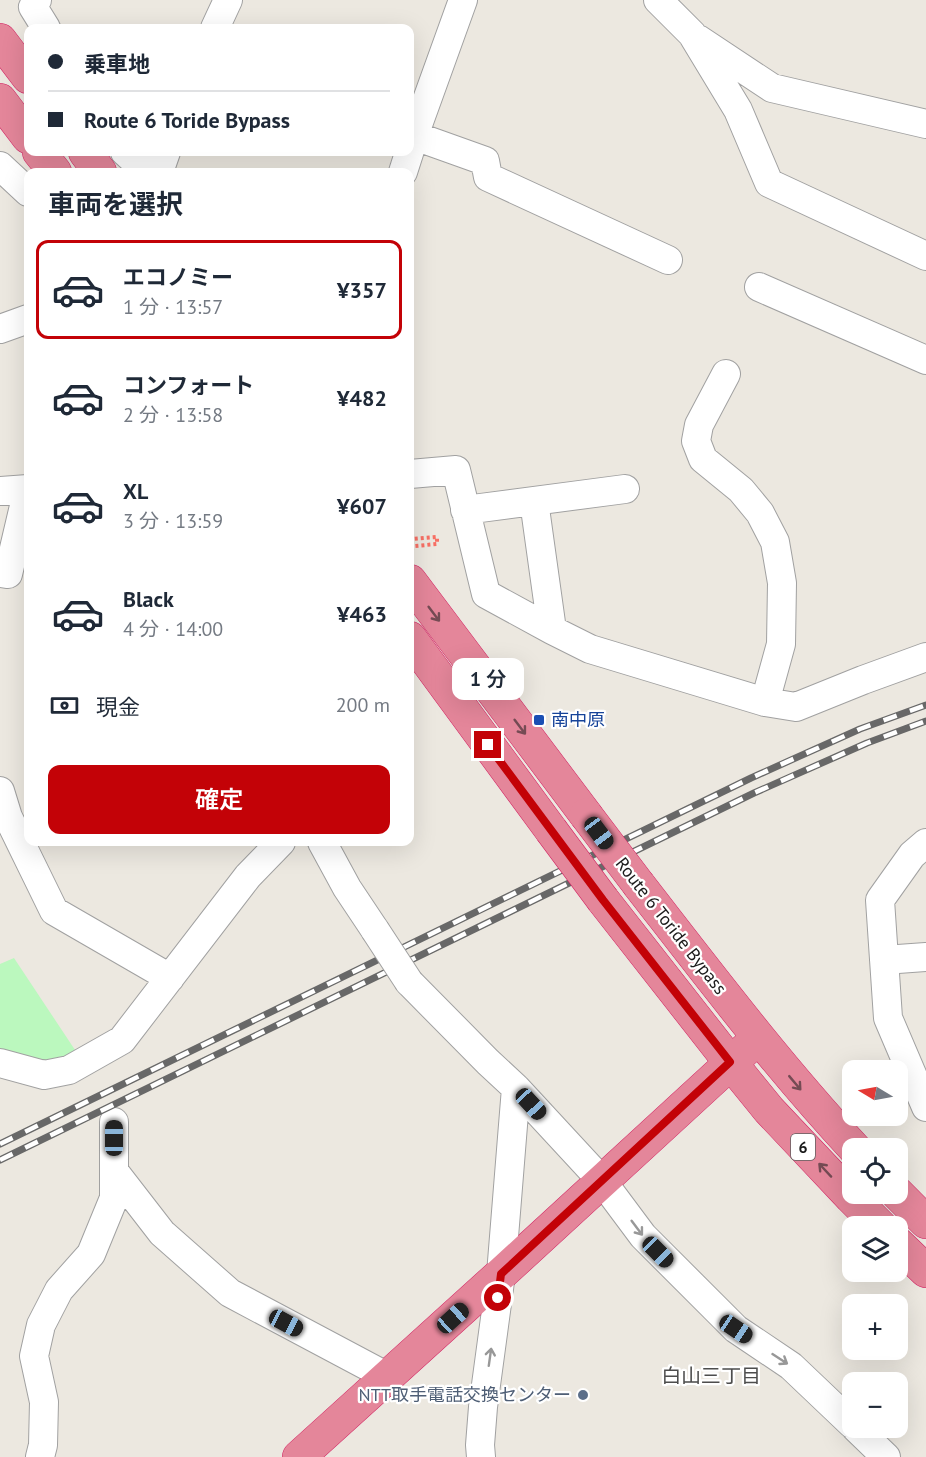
<!DOCTYPE html>
<html lang="ja">
<head>
<meta charset="utf-8">
<style>
	:root { --surface:#fff; --page:#f2f2f3; --text:#1f2937; --muted:#747a83; --line:#e0e1e3; --accent:#c30207 }
	body { margin:0; font-family:"PT Sans","Noto Sans JP",sans-serif; background:var(--page); color:var(--text); height:100vh; display:flex; flex-direction:column; font-size:22px; white-space:nowrap }
	* { box-sizing:border-box; margin:0 }
	p { font-size:20px; color:var(--muted) }
	.icon { flex:none; width:33px; height:33px; fill:none; stroke:currentColor; stroke-width:2; stroke-linecap:round; stroke-linejoin:round }
	.map { position:relative; flex:1; overflow:hidden }
	.drawer { position:absolute; left:24px; top:168px; width:390px; height:678px; display:flex; flex-direction:column; background:var(--surface); border-radius:12px; box-shadow:0 6px 24px #0002 }
	.drawer>* { flex:none }
	.top-card { position:absolute; left:24px; top:24px; width:390px; height:132px; border-radius:12px; box-shadow:0 6px 24px #0002; display:grid; align-content:center; height:132px; padding:0 24px; background:var(--surface) }
	.needle { width:39px; rotate:280deg }
	.buttons { position:absolute; left:842px; top:1060px; display:grid; gap:12px }
	.buttons a { display:grid; place-items:center; width:66px; height:66px; border-radius:12px; background:var(--surface); box-shadow:0 6px 24px #0002; font-size:30px }
	.end { position:absolute; width:27px; height:27px; margin:-14px; border:8px solid #c30207; background:#fff; box-shadow:0 0 0 3px #fff }
	.from { border-radius:50% }
	.bubble { position:absolute; height:42px; border-radius:12px; background:var(--surface); box-shadow:0 6px 24px #0002; font-size:20px; font-weight:600; line-height:42px; text-align:center }
	.car { position:absolute; width:18px; height:36px; margin:-18px -9px; border-radius:8px; box-shadow:0 0 4px 2px #0007; background:linear-gradient(#222 24%,#8ab4d8 0 40%,#222 0 76%,#8ab4d8 0 86%,#222 0) }
	.top-card b { display:flex; align-items:center; gap:21px; height:57px; font-size:22px }
	.top-card b+b { border-top:2px solid var(--line) }
	.top-card i { width:15px; height:15px; background:var(--text) }
	ul { padding:0; list-style:none }
	li { display:flex; align-items:center; gap:18px; height:99px; margin:0 12px 9px; padding:0 12px; border:3px solid transparent; border-radius:12px }
	li div { flex:1 }
	li b { display:block; font-size:22px }
	li em { font-style:normal; font-weight:600 }
	li.on { border-color:var(--accent) }
	li>.icon { width:54px; height:54px; stroke-width:1.5 }
	h2 { padding:0 24px; font-size:27px; line-height:72px }
	.pay { display:flex; align-items:center; gap:15px; height:66px; padding:0 24px; font-size:22px }
	.pay p { margin-inline-start:auto }
	.action { display:flex; gap:12px; margin-top:auto; padding:12px 24px }
	.action a { flex:1; height:69px; border-radius:12px; background:var(--accent); color:#fff; font-size:24px; font-weight:600; line-height:69px; text-align:center }
	.map>svg:first-child { display:block }
	.park { fill:#bbf8be }
	.lines { fill:none; stroke-linecap:round; stroke-linejoin:round }
	.minor-casing { stroke:#a1a1a1; stroke-width:30 }
	.highway-casing { stroke:#d22564; stroke-width:34 }
	.path { stroke:#f87065; stroke-width:4; stroke-dasharray:3 3; stroke-linecap:butt }
	.minor { stroke:#fff; stroke-width:28 }
	.highway { stroke:#e4869a; stroke-width:33 }
	.rail-casing { stroke:#686868; stroke-width:7 }
	.rail { stroke:#fff; stroke-width:4.5; stroke-dasharray:14; stroke-linecap:butt }
	.minor-bridge-casing { stroke:#a1a1a1; stroke-width:30; stroke-linecap:butt }
	.highway-bridge-casing { stroke:#d22564; stroke-width:34; stroke-linecap:butt }
	.minor-bridge { stroke:#fff; stroke-width:28 }
	.highway-bridge { stroke:#e4869a; stroke-width:33 }
	.oneway { stroke:#754b54 }
	.oneway2 { stroke:#989898 }
	.route { stroke:#c30207; stroke-width:8 }
	.transit-dot { fill:#1a4fb4; stroke:#fff; stroke-width:2 }
	.service-dot { fill:#5c6f8a; stroke:#fff; stroke-width:2 }
	.labels { text-anchor:middle; stroke-width:4.5; stroke-linejoin:round; paint-order:stroke }
	.shield { fill:#fff; stroke:#5f5f5f; stroke-width:1.5 }
	.shield-label { font-size:16px; font-weight:bold; fill:#1a1a1a }
	.transit-label { font-size:18px; fill:#164399; stroke:#fff; text-anchor:start }
	.street-label { font-size:18px; fill:#1a1a1a; stroke:#fff }
	.service-label { font-size:18px; fill:#4e5e75; stroke:#fff; text-anchor:end }
	.neighbourhood-label { font-size:20px; fill:#4d4d4d; stroke:#fff }
</style>
</head>
<body>
<div class="map">
<svg width="926" height="1457" viewBox="0 0 926 1457">
	<rect width="100%" height="100%" fill="#ece8e0"/>
	<!-- park -->
	<path class="park" d="M14,958L83,1062L0,1063V964Z"/>
	<g class="lines">
		<!-- minor casing -->
		<g class="minor-casing">
			<path id="minor" d="M37,0L33,7L46,28
				M658,0L692,34L738,110L769,183L926,256
				M215,28L228,0
				M698,39L772,88L926,124
				M415,136L485,161L488,177L668,260
				M125,152L147,172
				M0,166L28,192
				M159,172L166,152
				M403,172L419,122L463,0
				M759,287L926,360
				M0,329L28,319
				M726,374L699,425L696,441L703,459L741,490L760,513L775,542L782,583L781,644L765,702
				M410,474L456,470L486,594L552,630
				M0,491L28,489L8,574L0,573
				M534,501L552,630L590,649L765,702L796,707L863,680L926,657
				M465,510L625,489
				M0,791L8,817L54,911L170,978
				M322,842L347,888L375,930
				M926,843L912,855L880,900L888,1018L926,1107
				M884,960L926,957
				M409,982L488,1062L516,1088L590,1168L602,1181L643,1236L736,1329L791,1366L852,1424
				M0,1063L44,1075L69,1070L122,1040L248,876L281,842
				M114,1171L162,1233L230,1293L388,1377
				M856,1428L886,1457
				M40,1457L43,1445L44,1402L34,1356L41,1325L59,1290L91,1254L114,1198V1122
				M481,1457L480,1445L483,1407L501,1274L516,1088"/>
		</g>
		<!-- highway casing -->
		<g class="highway-casing">
			<path id="highway" d="M0,40L28,77
				M0,100L28,137
				M39,152L55,172
				M85,152L100,172
				M410,581L586,815
				M410,638L551,830
				M639,885C709,975 777,1065 855,1149
				M603,900L730,1062L769,1110L851,1197L881,1227
				M897,1193L926,1222
				M897,1243L926,1271
				M299,1457L501,1274L758,1038"/>
		</g>
		<!-- path -->
		<path class="path" d="M410,542L413,539L437,537V544L415,546L410,550"/>
		<!-- minor -->
		<use href="#minor" class="minor"/>
		<!-- highway -->
		<use href="#highway" class="highway"/>
		<!-- rail casing -->
		<g class="rail-casing">
			<path id="rail" d="M0,1144L751,778L860,729L926,705
				M0,1160L754,793L867,743L926,721"/>
		</g>
		<!-- rail -->
		<use href="#rail" class="rail"/>
		<!-- minor-bridge casing -->
		<g class="minor-bridge-casing">
			<path id="minor-bridge" d="M375,930L409,982"/>
		</g>
		<!-- highway-bridge casing -->
		<g class="highway-bridge-casing">
			<path id="highway-bridge" d="M586,815L639,885
				M551,830L603,900"/>
		</g>
		<!-- minor-bridge -->
		<use href="#minor-bridge" class="minor-bridge"/>
		<!-- highway-bridge -->
		<use href="#highway-bridge" class="highway-bridge"/>
	</g>
	<!-- one-way arrows -->
	<defs><path id="oneway-shaft" d="M-6 0H5M1.5-3L5.5 0L1.5 3" fill="none" stroke-width="1.6" stroke-linecap="round" stroke-linejoin="round" transform="scale(1.5)"/></defs>
	<g class="oneway">
		<use href="#oneway-shaft" transform="translate(434 614) rotate(53)"/>
		<use href="#oneway-shaft" transform="translate(520 727) rotate(53)"/>
		<use href="#oneway-shaft" transform="translate(795 1083) rotate(50)"/>
		<use href="#oneway-shaft" transform="translate(825 1170) rotate(-133)"/>
	</g>
	<g class="oneway2">
		<use href="#oneway-shaft" transform="translate(637 1228) rotate(53)"/>
		<use href="#oneway-shaft" transform="translate(490 1357) rotate(-82)"/>
		<use href="#oneway-shaft" transform="translate(780 1359) rotate(33)"/>
	</g>
	<g class="lines">
		<!-- route -->
		<path class="route" d="M488,745L603,900L730,1062L501,1274L498,1298"/>
	</g>
	<!-- markers -->
	<rect class="transit-dot" x="533" y="714" width="12" height="12" rx="3"/>
	<circle class="service-dot" cx="583" cy="1395" r="6"/>
	<g class="labels">
		<!-- shield labels -->
		<rect class="shield" x="791" y="1134" width="24" height="26" rx="4.5"/>
		<g class="shield-label">
			<text x="803" y="1153">6</text>
		</g>
		<!-- transit labels -->
		<g class="transit-label">
			<text x="551" y="726">南中原</text>
		</g>
		<!-- street labels -->
		<g class="street-label">
			<text transform="translate(671 926) rotate(52)" y="6">Route 6 Toride Bypass</text>
		</g>
		<!-- service labels -->
		<g class="service-label">
			<text x="571" y="1401">NTT取手電話交換センター</text>
		</g>
		<!-- neighbourhood labels -->
		<g class="neighbourhood-label">
			<text x="711" y="1383">白山三丁目</text>
		</g>
	</g>
</svg>
<div class="buttons">
<a><svg class="needle" viewBox="-14 -14 28 28"><path d="M0-13l5 13h-10z" fill="#e53935"/><path d="M0 13l5-13h-10z" fill="#747a83"/></svg></a>
<a><svg class="icon" aria-label="locate" viewBox="0 0 24 24"><circle cx="12" cy="12" r="6"/><path d="M12 2v4M12 18v4M2 12h4M18 12h4"/></svg></a>
<a><svg class="icon" aria-label="layers" viewBox="0 0 24 24"><path d="M12 4l9 5-9 5-9-5zM3 14l9 5 9-5"/></svg></a>
<a>+</a>
<a>−</a>
</div>
<i class="end from" style="left:498px;top:1298px"></i>
<i class="end" style="left:488px;top:745px"></i>
<div class="bubble" style="left:452px;top:658px;width:72px">1 分</div>
<i class="car" style="left:599px;top:833px;rotate:143deg"></i>
<i class="car" style="left:531px;top:1104px;rotate:137deg"></i>
<i class="car" style="left:114px;top:1138px;rotate:0deg"></i>
<i class="car" style="left:658px;top:1252px;rotate:135deg"></i>
<i class="car" style="left:453px;top:1318px;rotate:48deg"></i>
<i class="car" style="left:286px;top:1323px;rotate:118deg"></i>
<i class="car" style="left:736px;top:1329px;rotate:124deg"></i>
<div class="top-card">
<b><i class="from"></i>乗車地</b>
<b><i></i>Route 6 Toride Bypass</b>
</div>
<section class="drawer">
<h2>車両を選択</h2>
<ul>
<li class="on"><svg class="icon" aria-label="car" viewBox="0 0 24 24"><path d="M5 17H2v-5l4-1 3-4h7l3 4 3 1v5h-3M9 17h6M6 11h13"/><circle cx="7" cy="17" r="2"/><circle cx="17" cy="17" r="2"/></svg><div><b>エコノミー</b><p>1 分 · 13:57</p></div><em>¥357</em></li>
<li><svg class="icon" aria-label="car" viewBox="0 0 24 24"><path d="M5 17H2v-5l4-1 3-4h7l3 4 3 1v5h-3M9 17h6M6 11h13"/><circle cx="7" cy="17" r="2"/><circle cx="17" cy="17" r="2"/></svg><div><b>コンフォート</b><p>2 分 · 13:58</p></div><em>¥482</em></li>
<li><svg class="icon" aria-label="car" viewBox="0 0 24 24"><path d="M5 17H2v-5l4-1 3-4h7l3 4 3 1v5h-3M9 17h6M6 11h13"/><circle cx="7" cy="17" r="2"/><circle cx="17" cy="17" r="2"/></svg><div><b>XL</b><p>3 分 · 13:59</p></div><em>¥607</em></li>
<li><svg class="icon" aria-label="car" viewBox="0 0 24 24"><path d="M5 17H2v-5l4-1 3-4h7l3 4 3 1v5h-3M9 17h6M6 11h13"/><circle cx="7" cy="17" r="2"/><circle cx="17" cy="17" r="2"/></svg><div><b>Black</b><p>4 分 · 14:00</p></div><em>¥463</em></li>
</ul>
<div class="pay"><svg class="icon" aria-label="cash" viewBox="0 0 24 24"><path d="M3 7h18v10H3z"/><circle cx="12" cy="12" r="2"/></svg>現金<p>200 m</p></div>
<div class="action"><a>確定</a></div>
</section>
</div>
</body>
</html>
